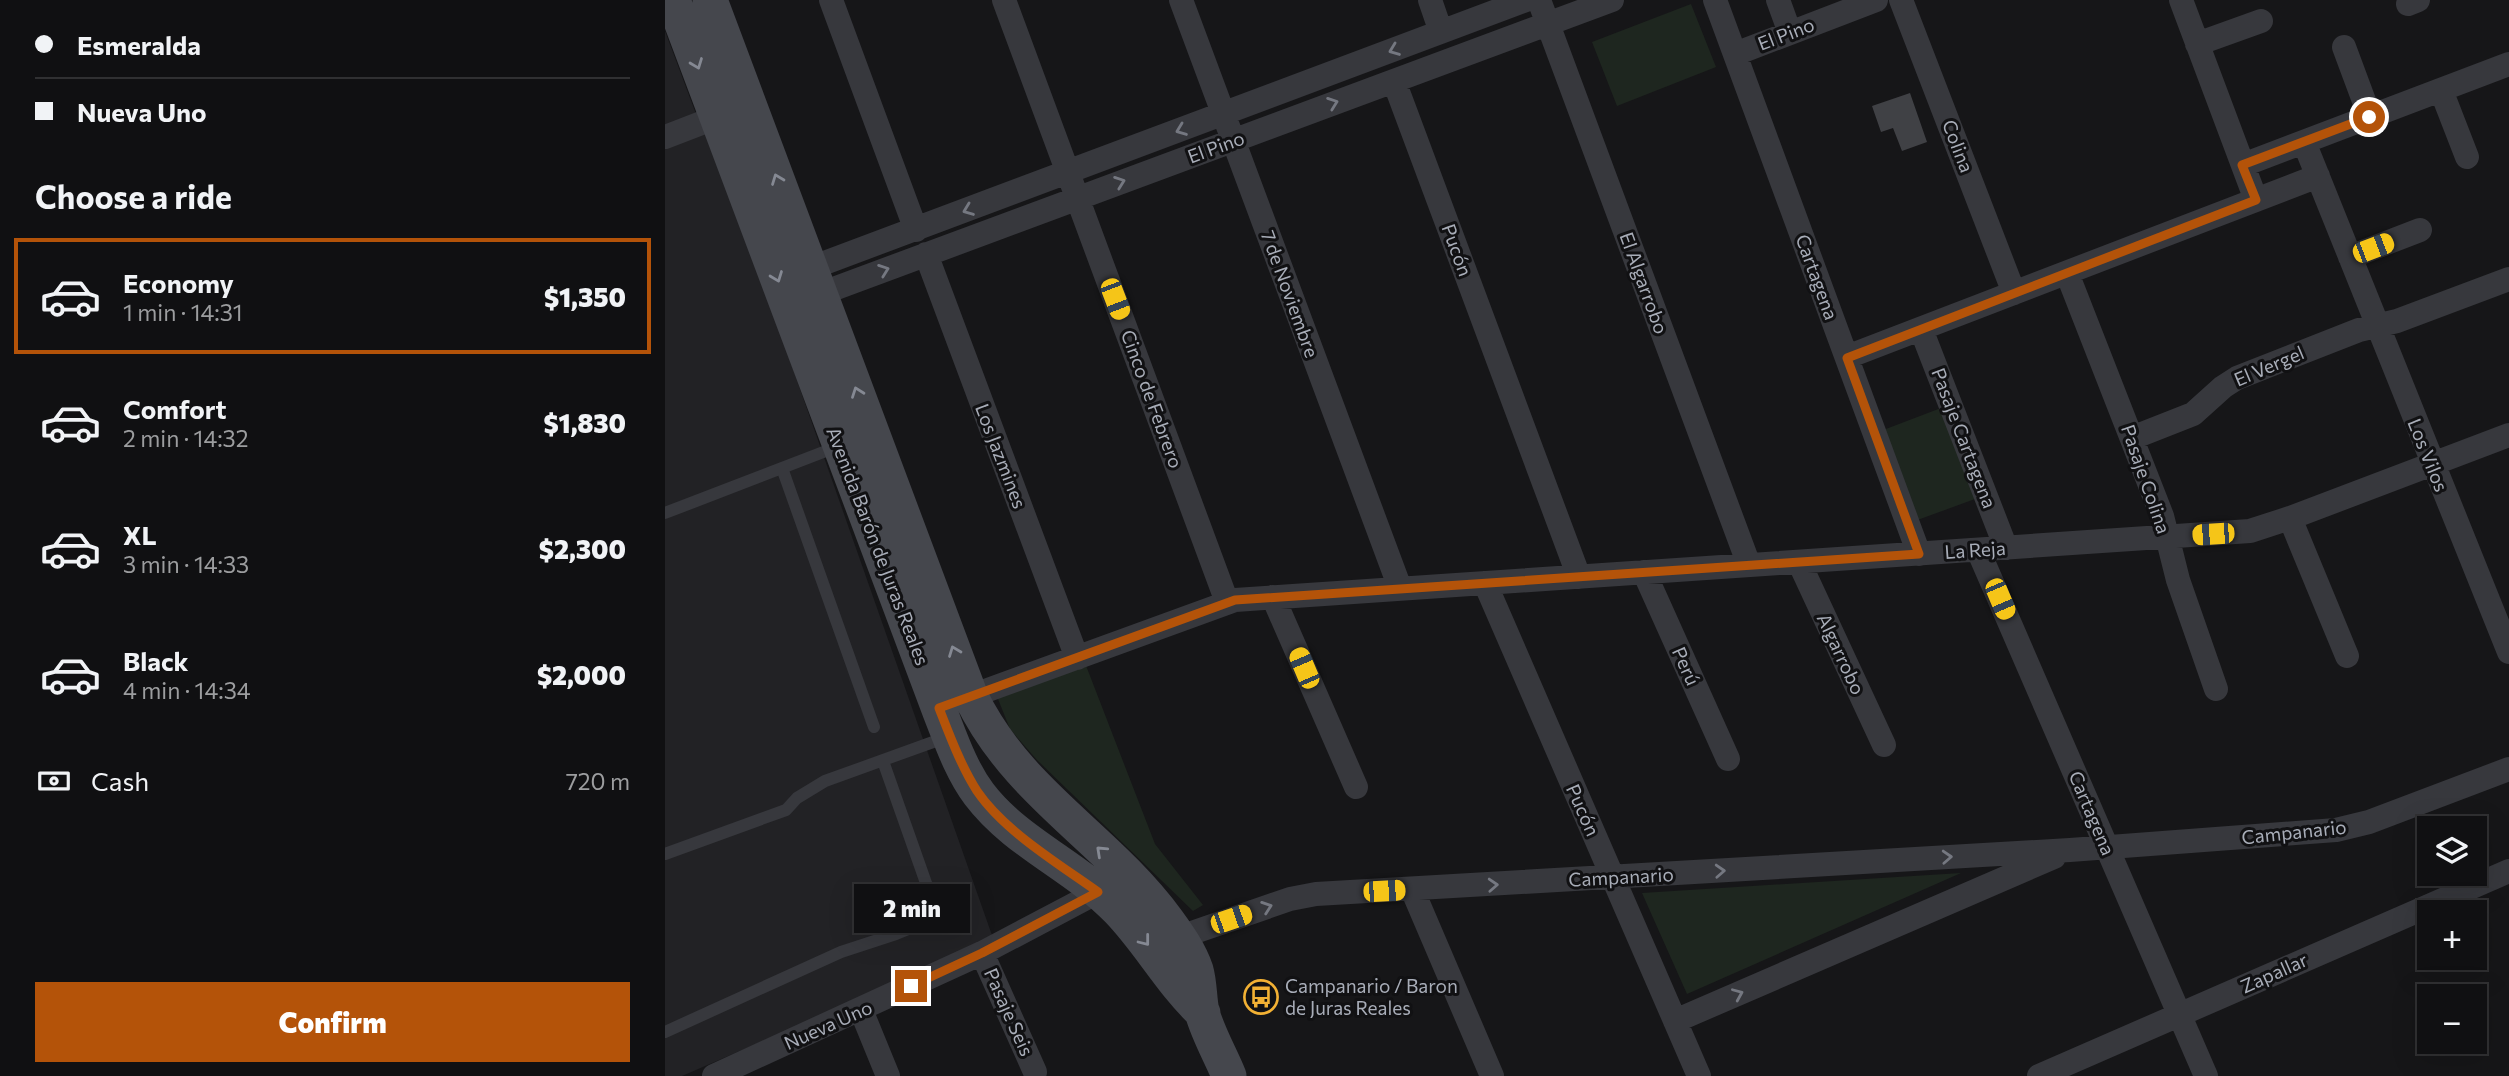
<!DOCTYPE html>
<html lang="en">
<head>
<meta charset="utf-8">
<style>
	:root { --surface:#101012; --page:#1e1e20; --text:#f1f3f6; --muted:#9c9d9f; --line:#303032; --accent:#b45309 }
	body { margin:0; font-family:Commissioner,sans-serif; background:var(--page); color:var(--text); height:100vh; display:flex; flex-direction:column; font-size:26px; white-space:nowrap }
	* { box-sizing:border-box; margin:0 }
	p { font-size:23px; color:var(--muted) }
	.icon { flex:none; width:38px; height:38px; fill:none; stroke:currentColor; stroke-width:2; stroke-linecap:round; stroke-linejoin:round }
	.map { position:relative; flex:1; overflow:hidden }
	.sheet { display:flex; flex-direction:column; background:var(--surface); width:665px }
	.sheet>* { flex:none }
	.top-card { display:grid; align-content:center; height:154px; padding:0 35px; background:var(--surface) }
	.buttons { position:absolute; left:1752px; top:816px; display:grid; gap:14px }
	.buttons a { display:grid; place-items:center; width:70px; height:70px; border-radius:0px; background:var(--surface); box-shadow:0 7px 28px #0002,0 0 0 2px var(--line); font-size:35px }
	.end { position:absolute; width:32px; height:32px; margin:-16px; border:9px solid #b45309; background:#fff; box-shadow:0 0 0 4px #fff }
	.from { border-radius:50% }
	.bubble { position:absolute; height:49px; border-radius:0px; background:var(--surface); box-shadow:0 7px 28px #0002,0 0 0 2px var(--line); font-size:23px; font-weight:800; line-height:49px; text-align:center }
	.car { position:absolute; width:21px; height:42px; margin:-21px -10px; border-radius:9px; box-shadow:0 0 5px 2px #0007; background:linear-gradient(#f5c518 24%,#345 0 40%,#f5c518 0 76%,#345 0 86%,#f5c518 0) }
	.top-card b { display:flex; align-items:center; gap:24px; height:66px; font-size:26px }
	.top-card b+b { border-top:2px solid var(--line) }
	.top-card i { width:18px; height:18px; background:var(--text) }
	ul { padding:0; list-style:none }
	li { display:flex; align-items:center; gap:21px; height:116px; margin:0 14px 10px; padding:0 21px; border:4px solid transparent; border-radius:0px }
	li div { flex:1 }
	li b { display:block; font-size:26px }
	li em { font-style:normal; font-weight:800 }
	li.on { border-color:var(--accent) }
	li>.icon { width:63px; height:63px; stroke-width:1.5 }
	h2 { padding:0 35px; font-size:32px; line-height:84px }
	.pay { display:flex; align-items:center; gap:18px; height:77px; padding:0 35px; font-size:26px }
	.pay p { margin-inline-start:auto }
	.cta { display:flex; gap:14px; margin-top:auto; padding:14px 35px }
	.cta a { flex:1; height:80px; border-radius:0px; background:var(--accent); color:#fff; font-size:28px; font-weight:800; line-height:80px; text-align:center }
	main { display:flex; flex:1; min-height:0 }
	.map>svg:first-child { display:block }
	.built { fill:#222225 }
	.green { fill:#1e261f }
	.building { fill:#404145 }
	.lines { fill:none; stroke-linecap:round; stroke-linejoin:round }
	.lane { stroke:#37383d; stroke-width:12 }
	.street { stroke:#37383d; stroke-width:24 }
	.secondary { stroke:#45474d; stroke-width:35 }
	.oneway { stroke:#757881 }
	.oneway2 { stroke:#858993 }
	.route { stroke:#b45309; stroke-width:9 }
	.labels { text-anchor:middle; stroke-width:6; stroke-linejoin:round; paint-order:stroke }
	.street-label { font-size:19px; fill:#a8adb8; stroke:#111113 }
	.poi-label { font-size:19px; fill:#a8adb8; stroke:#111113; text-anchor:start }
</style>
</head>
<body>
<main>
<section class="sheet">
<div class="top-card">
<b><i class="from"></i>Esmeralda</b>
<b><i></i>Nueva Uno</b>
</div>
<h2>Choose a ride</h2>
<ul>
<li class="on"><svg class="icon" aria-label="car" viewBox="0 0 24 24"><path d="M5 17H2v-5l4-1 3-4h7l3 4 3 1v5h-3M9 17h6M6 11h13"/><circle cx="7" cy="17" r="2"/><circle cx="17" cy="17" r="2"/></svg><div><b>Economy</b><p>1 min · 14:31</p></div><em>$1,350</em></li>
<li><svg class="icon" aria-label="car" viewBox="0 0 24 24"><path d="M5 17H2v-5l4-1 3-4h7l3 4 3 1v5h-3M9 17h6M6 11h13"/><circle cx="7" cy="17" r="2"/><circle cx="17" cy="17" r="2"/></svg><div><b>Comfort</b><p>2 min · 14:32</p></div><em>$1,830</em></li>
<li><svg class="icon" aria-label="car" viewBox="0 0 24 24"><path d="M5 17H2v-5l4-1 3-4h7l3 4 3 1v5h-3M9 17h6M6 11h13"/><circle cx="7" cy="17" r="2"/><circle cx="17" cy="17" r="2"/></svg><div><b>XL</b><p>3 min · 14:33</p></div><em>$2,300</em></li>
<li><svg class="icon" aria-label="car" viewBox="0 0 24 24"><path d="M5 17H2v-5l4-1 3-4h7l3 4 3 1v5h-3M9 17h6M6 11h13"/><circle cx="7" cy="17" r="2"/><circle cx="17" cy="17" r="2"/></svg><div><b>Black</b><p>4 min · 14:34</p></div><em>$2,000</em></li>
</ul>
<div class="pay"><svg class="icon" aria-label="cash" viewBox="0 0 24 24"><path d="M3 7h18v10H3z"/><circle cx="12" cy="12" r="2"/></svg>Cash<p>720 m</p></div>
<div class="cta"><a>Confirm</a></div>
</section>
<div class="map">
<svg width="1844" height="1076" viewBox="0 0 1844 1076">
	<rect width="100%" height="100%" fill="#161618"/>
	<!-- built -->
	<path class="built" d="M0,31L31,114L0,125Z
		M44,130L329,941L17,1076H0V147Z"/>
	<!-- green -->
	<path class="green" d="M1026,4L1051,67L952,106L927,42Z
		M1276,408L1310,499L1247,522L1213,432Z
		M420,663L490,844L538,905L528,911L372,760L345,729L331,694Z
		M1296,873L1022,994L977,893Z"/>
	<!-- building -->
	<path class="building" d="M1245,93L1262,142L1237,151L1228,128L1216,132L1207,106Z"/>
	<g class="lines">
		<!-- lane -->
		<path class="lane" d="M117,468L209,727
			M0,513L174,446
			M0,854L121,810L132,798L160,781L282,737
			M0,1032L176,952L231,934L273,917L218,761"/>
		<!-- street -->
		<path class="street" d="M166,0L251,230
			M339,0L562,602
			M516,0L735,588
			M765,0L776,32
			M874,0L1084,565
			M1050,0L1254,554
			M1113,0L1125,33
			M1236,0L1349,293
			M1516,0L1591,200
			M1743,4L1753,0
			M1532,44L1596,21
			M1679,47L1705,117
			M1070,54L1211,0
			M729,81L914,577
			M1776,90L1802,157
			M0,137L65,112
			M1639,142L1844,652
			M1578,165L1844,64
			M261,254L412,658
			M1685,257L1755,230
			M146,268L861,0
			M1402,273L1497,516L1513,580L1551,689
			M155,294L947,0
			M1256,329L1341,548
			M1182,357L1653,176
			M1467,438L1528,414L1558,387L1572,378L1694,330L1732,321L1844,279
			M1625,518L1682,656
			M1313,550L1541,1076
			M1134,562L1219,745
			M979,572L1063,759
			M820,583L1034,1076
			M608,597L691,787
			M290,702L570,600L1585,531L1625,518L1844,435
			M747,889L827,1076
			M515,937L625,899L651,894L1405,850L1671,830L1704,822L1844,769
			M317,953L370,1072
			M196,1010L223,1076
			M1010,1021L1389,857
			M49,1076L317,953L446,885
			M1374,1076L1844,871"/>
		<!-- secondary -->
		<path class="secondary" d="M8,0L275,712C286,740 296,770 314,794C351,843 411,866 453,910C484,942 505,982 538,1013
			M45,0L306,697C353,794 441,837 502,920C513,935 525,952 531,970C535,984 534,998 537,1012C543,1034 556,1056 564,1076"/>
	</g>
	<!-- one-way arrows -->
	<defs><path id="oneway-chevron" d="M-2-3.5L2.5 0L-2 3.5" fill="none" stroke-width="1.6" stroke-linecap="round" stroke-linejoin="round" transform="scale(1.75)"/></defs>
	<g class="oneway">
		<use href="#oneway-chevron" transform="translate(729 50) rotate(159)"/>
		<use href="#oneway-chevron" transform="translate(668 103) rotate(-20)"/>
		<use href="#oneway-chevron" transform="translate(516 130) rotate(159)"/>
		<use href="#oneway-chevron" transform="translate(455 182) rotate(-20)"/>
		<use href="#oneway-chevron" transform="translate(303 210) rotate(159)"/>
		<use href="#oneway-chevron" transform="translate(219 270) rotate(-20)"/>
		<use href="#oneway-chevron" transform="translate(1282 857) rotate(-3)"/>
		<use href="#oneway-chevron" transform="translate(1055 871) rotate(-3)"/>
		<use href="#oneway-chevron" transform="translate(828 885) rotate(-3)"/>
		<use href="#oneway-chevron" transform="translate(602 907) rotate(-19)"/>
		<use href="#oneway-chevron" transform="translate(1073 994) rotate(-23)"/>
	</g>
	<g class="oneway2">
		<use href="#oneway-chevron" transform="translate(32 64) rotate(69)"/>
		<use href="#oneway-chevron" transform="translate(112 179) rotate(-111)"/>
		<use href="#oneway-chevron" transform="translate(112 277) rotate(69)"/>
		<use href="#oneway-chevron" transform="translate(192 392) rotate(-110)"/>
		<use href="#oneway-chevron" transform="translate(289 651) rotate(-111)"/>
		<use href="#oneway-chevron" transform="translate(436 851) rotate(-137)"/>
		<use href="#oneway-chevron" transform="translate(480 941) rotate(52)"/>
	</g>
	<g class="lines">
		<!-- route -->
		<path class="route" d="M246,986L317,953L433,892C394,864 339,831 312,791C296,766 285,736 274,708L570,600L1254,554L1182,358L1591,200L1577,165L1704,117"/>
	</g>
	<!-- icons -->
	<defs>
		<g id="bus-ring" transform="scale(1.75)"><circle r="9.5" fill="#111113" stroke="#f2b134" stroke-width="1.5"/><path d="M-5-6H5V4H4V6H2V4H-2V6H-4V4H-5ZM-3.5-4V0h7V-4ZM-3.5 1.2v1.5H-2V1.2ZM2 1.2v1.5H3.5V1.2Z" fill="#f2b134"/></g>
	</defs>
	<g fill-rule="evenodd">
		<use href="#bus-ring" x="596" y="997"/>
	</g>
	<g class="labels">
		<!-- street labels -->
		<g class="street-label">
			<text transform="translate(1121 34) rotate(-21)" y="7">El Pino</text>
			<text transform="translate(1293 146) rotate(69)" y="7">Colina</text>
			<text transform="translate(551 147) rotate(-20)" y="7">El Pino</text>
			<text transform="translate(792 250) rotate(70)" y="7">Pucón</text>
			<text transform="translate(1152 277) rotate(70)" y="7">Cartagena</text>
			<text transform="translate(979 283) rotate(70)" y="7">El Algarrobo</text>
			<text transform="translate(625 294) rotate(70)" y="7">7 de Noviembre</text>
			<text transform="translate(1604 366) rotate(-23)" y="7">El Vergel</text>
			<text transform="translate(487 399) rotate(70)" y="7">Cinco de Febrero</text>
			<text transform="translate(1299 438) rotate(69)" y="7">Pasaje Cartagena</text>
			<text transform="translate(1763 455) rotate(68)" y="7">Los Vilos</text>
			<text transform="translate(336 456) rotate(69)" y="7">Los Jazmines</text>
			<text transform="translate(1481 479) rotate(71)" y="7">Pasaje Colina</text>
			<text transform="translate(213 546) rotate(69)" y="7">Avenida Barón de Juras Reales</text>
			<text transform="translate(1310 550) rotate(-4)" y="7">La Reja</text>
			<text transform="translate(1176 654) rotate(65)" y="7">Algarrobo</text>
			<text transform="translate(1021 666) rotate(66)" y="7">Perú</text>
			<text transform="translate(918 810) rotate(66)" y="7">Pucón</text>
			<text transform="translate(1427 813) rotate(67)" y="7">Cartagena</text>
			<text transform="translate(1629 832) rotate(-6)" y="7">Campanario</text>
			<text transform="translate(956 877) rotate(-3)" y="7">Campanario</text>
			<text transform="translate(1609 973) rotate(-24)" y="7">Zapallar</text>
			<text transform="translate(344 1012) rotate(66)" y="7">Pasaje Seis</text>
			<text transform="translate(163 1025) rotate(-24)" y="7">Nueva Uno</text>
		</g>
		<!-- poi labels -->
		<g class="poi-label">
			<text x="620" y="993">Campanario / Baron<tspan x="620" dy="22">de Juras Reales</tspan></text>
		</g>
	</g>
</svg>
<div class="buttons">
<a><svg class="icon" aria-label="layers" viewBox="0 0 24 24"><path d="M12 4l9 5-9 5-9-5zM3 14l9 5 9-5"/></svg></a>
<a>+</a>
<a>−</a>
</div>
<i class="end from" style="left:1704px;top:117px"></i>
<i class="end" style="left:246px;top:986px"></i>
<div class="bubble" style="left:189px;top:884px;width:116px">2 min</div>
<i class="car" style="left:1708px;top:248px;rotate:69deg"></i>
<i class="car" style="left:450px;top:299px;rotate:159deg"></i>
<i class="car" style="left:1548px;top:534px;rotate:266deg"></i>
<i class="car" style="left:1335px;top:599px;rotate:157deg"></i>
<i class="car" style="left:639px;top:668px;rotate:337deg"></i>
<i class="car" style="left:719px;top:891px;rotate:87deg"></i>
<i class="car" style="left:566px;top:919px;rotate:71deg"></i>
</div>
</main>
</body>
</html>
